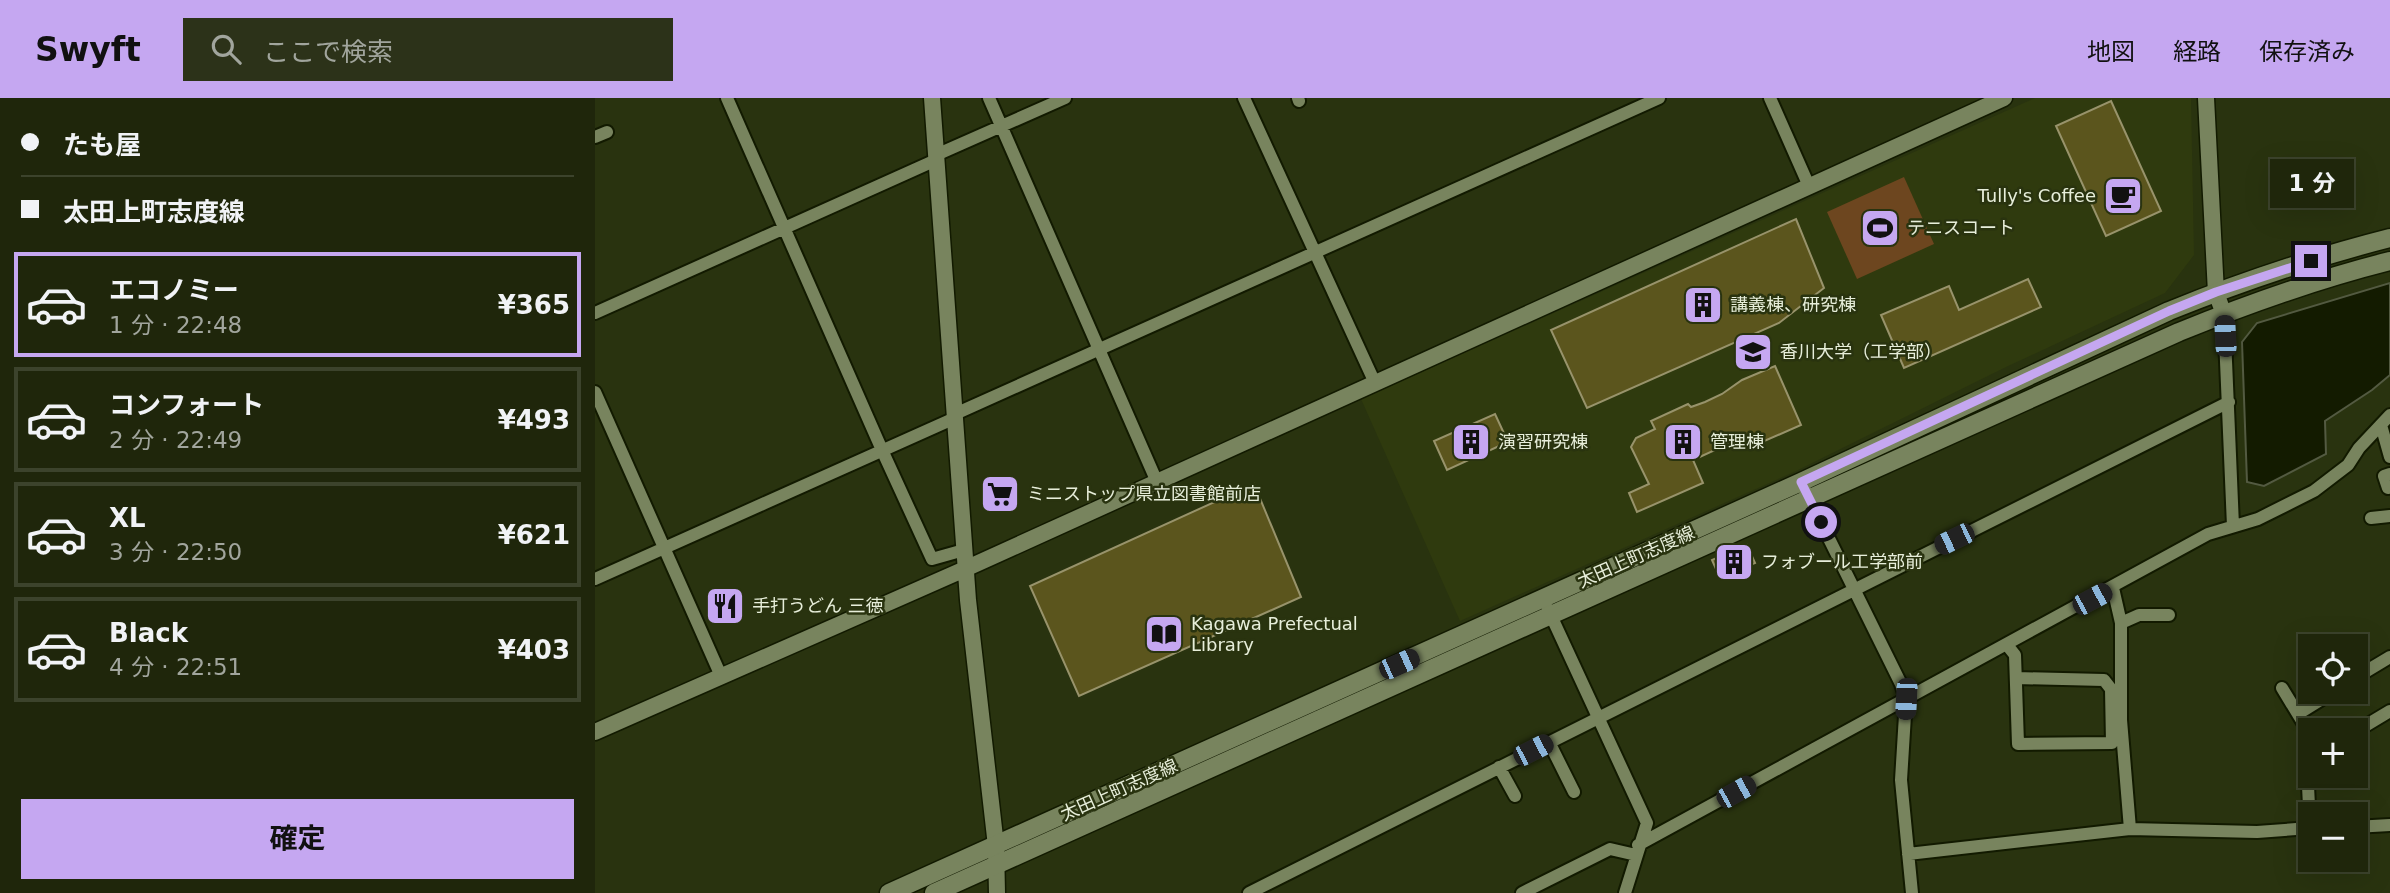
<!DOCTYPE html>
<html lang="ja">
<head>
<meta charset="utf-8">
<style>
	:root { --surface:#1f260b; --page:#2c3219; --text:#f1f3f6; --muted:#a1a59d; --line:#3c432c; --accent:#c5a7f1 }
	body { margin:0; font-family:"DejaVu Sans","Noto Sans JP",sans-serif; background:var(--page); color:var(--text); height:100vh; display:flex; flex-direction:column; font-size:26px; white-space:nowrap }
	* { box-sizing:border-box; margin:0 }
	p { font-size:23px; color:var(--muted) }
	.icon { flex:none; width:38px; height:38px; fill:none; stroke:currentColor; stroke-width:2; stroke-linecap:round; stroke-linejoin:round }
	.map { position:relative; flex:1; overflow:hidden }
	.side { display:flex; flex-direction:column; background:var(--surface); width:595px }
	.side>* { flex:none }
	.guide { display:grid; align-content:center; height:154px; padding:0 21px; background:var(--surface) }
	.tools { position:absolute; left:1703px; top:536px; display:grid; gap:14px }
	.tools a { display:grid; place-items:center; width:70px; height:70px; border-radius:0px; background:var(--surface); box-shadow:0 7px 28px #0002,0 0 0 2px var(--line); font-size:35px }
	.end { position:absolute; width:32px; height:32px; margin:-16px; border:9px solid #c5a7f1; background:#111; box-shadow:0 0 0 4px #111 }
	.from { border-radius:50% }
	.bubble { position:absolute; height:49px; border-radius:0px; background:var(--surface); box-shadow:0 7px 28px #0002,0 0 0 2px var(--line); font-size:23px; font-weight:700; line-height:49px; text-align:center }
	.car { position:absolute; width:21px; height:42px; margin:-21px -10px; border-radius:9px; box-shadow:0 0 5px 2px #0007; background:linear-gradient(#222 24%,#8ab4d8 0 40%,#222 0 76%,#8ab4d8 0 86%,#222 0) }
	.guide b { display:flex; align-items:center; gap:24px; height:66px; font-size:26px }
	.guide b+b { border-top:2px solid var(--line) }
	.guide i { width:18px; height:18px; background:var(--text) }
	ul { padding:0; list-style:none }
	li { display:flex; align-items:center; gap:21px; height:105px; margin:0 14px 10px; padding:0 7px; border:4px solid var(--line); border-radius:0px }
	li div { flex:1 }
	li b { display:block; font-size:26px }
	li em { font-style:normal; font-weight:700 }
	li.current { border-color:var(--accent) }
	li>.icon { width:63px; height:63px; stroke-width:1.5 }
	.cta { display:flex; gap:14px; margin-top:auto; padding:14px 21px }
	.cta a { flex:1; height:80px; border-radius:0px; background:var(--accent); color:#111; font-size:28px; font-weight:700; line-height:80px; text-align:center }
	header { display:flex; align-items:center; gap:42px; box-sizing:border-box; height:98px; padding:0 35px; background:var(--accent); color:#111 }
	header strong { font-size:33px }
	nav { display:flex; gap:38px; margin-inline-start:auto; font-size:24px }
	.search { width:490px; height:63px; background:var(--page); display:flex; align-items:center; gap:18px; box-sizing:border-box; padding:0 24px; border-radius:0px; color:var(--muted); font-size:26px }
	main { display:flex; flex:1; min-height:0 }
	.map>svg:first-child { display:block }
	.built { fill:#2f3a0e }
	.green { fill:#6d461f }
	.water { fill:#131b00; stroke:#535a41; stroke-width:2 }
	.building { fill:#5b551d; stroke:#98936b; stroke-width:2 }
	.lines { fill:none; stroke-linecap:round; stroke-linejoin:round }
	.minor-casing { stroke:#121a00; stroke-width:16 }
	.tertiary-casing { stroke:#121a00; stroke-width:19 }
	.secondary-casing { stroke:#121a00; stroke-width:21 }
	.minor { stroke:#78845e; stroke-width:12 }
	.tertiary { stroke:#78845e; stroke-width:16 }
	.secondary { stroke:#78845e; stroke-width:18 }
	.route { stroke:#c5a7f1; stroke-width:9 }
	.labels { text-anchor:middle; stroke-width:5; stroke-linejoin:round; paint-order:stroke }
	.poi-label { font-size:18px; fill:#e7eeda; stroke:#29330f; text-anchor:start }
	.street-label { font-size:18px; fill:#e7eeda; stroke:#29330f }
</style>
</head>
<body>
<header>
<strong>Swyft</strong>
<div class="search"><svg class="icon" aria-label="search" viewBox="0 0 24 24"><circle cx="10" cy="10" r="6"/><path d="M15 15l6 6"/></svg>ここで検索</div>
<nav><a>地図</a><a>経路</a><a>保存済み</a></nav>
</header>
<main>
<section class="side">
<div class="guide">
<b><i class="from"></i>たも屋</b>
<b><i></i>太田上町志度線</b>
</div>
<ul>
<li class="current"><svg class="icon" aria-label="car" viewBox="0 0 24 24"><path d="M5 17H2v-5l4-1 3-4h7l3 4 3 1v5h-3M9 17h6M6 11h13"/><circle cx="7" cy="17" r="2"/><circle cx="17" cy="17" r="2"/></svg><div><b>エコノミー</b><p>1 分 · 22:48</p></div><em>¥365</em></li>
<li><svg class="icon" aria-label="car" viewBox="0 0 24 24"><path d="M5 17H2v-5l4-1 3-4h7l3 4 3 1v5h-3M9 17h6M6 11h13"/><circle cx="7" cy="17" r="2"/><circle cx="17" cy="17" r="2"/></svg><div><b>コンフォート</b><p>2 分 · 22:49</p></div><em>¥493</em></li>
<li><svg class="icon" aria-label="car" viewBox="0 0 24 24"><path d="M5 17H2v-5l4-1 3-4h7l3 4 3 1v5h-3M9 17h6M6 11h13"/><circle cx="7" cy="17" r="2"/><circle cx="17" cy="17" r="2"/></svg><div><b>XL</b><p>3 分 · 22:50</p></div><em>¥621</em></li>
<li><svg class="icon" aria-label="car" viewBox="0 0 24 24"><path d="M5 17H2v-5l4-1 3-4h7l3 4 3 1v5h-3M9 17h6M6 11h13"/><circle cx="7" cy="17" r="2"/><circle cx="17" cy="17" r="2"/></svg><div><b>Black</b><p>4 分 · 22:51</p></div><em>¥403</em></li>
</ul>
<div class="cta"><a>確定</a></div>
</section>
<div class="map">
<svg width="1795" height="795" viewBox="0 0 1795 795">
	<rect width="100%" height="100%" fill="#29330f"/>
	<!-- built -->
	<path class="built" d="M1440,0H1596L1599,157L1570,195L1411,269L1201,373L865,523L766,301Z"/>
	<!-- green -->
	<path class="green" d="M1309,79L1339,146L1262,181L1232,114Z"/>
	<!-- water -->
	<path class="water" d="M1795,185V277L1777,292L1730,323L1731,356L1669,388L1652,384L1647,244L1662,225Z"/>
	<!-- building -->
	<path class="building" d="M1516,3L1566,113L1511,138L1461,28Z
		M1201,121L1229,190L1184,225L992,310L956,232Z
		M1433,181L1446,209L1309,270L1286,217L1354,188L1364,212Z
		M1180,268L1206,327L1151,351L1146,340L1098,362L1108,385L1042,414L1034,395L1054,386L1036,349L1041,340L1060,331L1056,323L1093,306L1096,309L1110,304L1127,296L1147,282Z
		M900,316L913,344L852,372L839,343Z
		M659,386L706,499L484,598L435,488Z
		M1152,447L1160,465L1125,480L1117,462Z"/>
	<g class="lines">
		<!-- minor casing -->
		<g class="minor-casing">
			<path id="minor" d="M132,0L287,352L337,461L369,452
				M394,0L562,384
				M649,0L780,285
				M703,0L704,3
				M1175,0L1214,88
				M0,39L12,34
				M341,57L470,0
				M0,215L341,62
				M1629,216L1638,428
				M0,294L126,578
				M360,316L1064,0
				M1786,327L1795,359
				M1206,384L1306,586L1311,601L1306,682L1317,795
				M1793,390L1789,378L1795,376
				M1776,420L1795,418
				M0,481L360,320
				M1518,490L1526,525V622L1535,731
				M953,511L1052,725L1030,795
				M1526,525L1544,517H1574
				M1412,547L1420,557L1423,646L1517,645L1516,591L1509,582L1421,580
				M1760,580L1795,559
				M1687,590L1715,636
				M1703,616L1740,593
				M1760,634L1795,613
				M954,644L979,694
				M1715,664L1712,667L1715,729
				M904,669L920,698
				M1760,729L1795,727
				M1043,747L1613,436L1663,421L1719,393L1753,367L1764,350L1795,317
				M1313,756L1535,731L1662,734L1715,730
				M654,795L1634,304
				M927,795L1015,751L1041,757"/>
		</g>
		<!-- tertiary casing -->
		<g class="tertiary-casing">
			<path id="tertiary" d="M337,0L373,502L401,748L402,795
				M1611,0L1621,195L1629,216
				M0,634L370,471L1409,0"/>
		</g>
		<!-- secondary casing -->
		<g class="secondary-casing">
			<path id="secondary" d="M294,795L1206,384L1574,213C1646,184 1720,159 1795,140
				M339,795L1584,234C1653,206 1723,181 1795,163"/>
		</g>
		<!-- minor -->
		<use href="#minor" class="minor"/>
		<!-- tertiary -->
		<use href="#tertiary" class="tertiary"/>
		<!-- secondary -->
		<use href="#secondary" class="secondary"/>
	</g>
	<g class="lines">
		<!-- route -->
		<path class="route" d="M1226,424L1206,384L1574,213L1621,194L1716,163"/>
	</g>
	<!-- icons -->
	<defs>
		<g id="cafe-square" transform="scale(2.0125)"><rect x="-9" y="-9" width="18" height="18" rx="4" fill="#c5a7f1" stroke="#29330f"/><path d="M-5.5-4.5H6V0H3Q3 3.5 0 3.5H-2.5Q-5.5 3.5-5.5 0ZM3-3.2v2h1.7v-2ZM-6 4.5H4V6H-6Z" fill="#111"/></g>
		<g id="stadium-square" transform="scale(2.0125)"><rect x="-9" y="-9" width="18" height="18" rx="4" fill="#c5a7f1" stroke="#29330f"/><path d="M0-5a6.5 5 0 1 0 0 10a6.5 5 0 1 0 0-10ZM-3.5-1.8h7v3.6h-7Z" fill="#111"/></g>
		<g id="building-square" transform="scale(2.0125)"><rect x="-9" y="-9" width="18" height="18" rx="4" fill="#c5a7f1" stroke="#29330f"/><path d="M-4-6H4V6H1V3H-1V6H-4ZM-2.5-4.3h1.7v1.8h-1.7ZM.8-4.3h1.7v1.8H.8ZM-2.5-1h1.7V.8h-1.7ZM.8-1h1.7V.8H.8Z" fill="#111"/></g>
		<g id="university-square" transform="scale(2.0125)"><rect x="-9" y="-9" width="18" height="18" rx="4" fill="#c5a7f1" stroke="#29330f"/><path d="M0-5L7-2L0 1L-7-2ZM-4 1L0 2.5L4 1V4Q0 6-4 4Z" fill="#111"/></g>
		<g id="supermarket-square" transform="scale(2.0125)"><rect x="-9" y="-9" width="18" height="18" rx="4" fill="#c5a7f1" stroke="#29330f"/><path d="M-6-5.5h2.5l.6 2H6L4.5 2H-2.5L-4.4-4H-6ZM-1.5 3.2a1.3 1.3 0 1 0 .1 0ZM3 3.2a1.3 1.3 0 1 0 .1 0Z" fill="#111"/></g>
		<g id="restaurant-square" transform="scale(2.0125)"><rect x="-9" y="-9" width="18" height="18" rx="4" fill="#c5a7f1" stroke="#29330f"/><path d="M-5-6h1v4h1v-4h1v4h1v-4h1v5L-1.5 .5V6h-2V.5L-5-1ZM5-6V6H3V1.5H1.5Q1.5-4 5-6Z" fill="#111"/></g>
		<g id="library-square" transform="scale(2.0125)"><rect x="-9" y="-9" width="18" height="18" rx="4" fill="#c5a7f1" stroke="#29330f"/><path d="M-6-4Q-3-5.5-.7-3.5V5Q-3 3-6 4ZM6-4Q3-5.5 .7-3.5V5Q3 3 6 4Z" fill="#111"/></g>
	</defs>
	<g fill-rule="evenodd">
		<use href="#cafe-square" x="1528" y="98"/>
		<use href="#stadium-square" x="1285" y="130"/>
		<use href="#building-square" x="1108" y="207"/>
		<use href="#university-square" x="1158" y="254"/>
		<use href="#building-square" x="876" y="344"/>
		<use href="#building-square" x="1088" y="344"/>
		<use href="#supermarket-square" x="405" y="396"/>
		<use href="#building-square" x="1139" y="464"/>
		<use href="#restaurant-square" x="130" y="508"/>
		<use href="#library-square" x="569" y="536"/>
	</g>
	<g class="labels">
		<!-- poi labels -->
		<g class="poi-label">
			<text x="1501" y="104" text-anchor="end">Tully's Coffee</text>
			<text x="1312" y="136">テニスコート</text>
			<text x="1135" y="213">講義棟、研究棟</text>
			<text x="1185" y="260">香川大学（工学部）</text>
			<text x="903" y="350">演習研究棟</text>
			<text x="1115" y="350">管理棟</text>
			<text x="432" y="402">ミニストップ県立図書館前店</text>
			<text x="1166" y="470">フォブール工学部前</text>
			<text x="157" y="514">手打うどん 三徳</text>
			<text x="596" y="532">Kagawa Prefectual<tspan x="596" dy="21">Library</tspan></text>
		</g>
		<!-- street labels -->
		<g class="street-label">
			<text transform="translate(1041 459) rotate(-24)" y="6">太田上町志度線</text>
			<text transform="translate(524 692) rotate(-24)" y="6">太田上町志度線</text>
		</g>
	</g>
</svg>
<div class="tools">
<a><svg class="icon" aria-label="locate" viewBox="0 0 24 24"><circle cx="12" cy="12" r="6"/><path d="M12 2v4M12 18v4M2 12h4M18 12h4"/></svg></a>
<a>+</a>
<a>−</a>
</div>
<i class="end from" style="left:1226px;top:424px"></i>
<i class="end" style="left:1716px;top:163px"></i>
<div class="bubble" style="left:1675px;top:61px;width:84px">1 分</div>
<i class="car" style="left:1630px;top:238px;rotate:357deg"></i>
<i class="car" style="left:1359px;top:441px;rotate:244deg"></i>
<i class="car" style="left:1497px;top:501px;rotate:62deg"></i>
<i class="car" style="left:804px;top:566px;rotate:66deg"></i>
<i class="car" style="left:1311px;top:601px;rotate:183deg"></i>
<i class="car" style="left:938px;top:652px;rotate:63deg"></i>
<i class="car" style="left:1141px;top:694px;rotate:61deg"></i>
</div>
</main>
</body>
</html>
